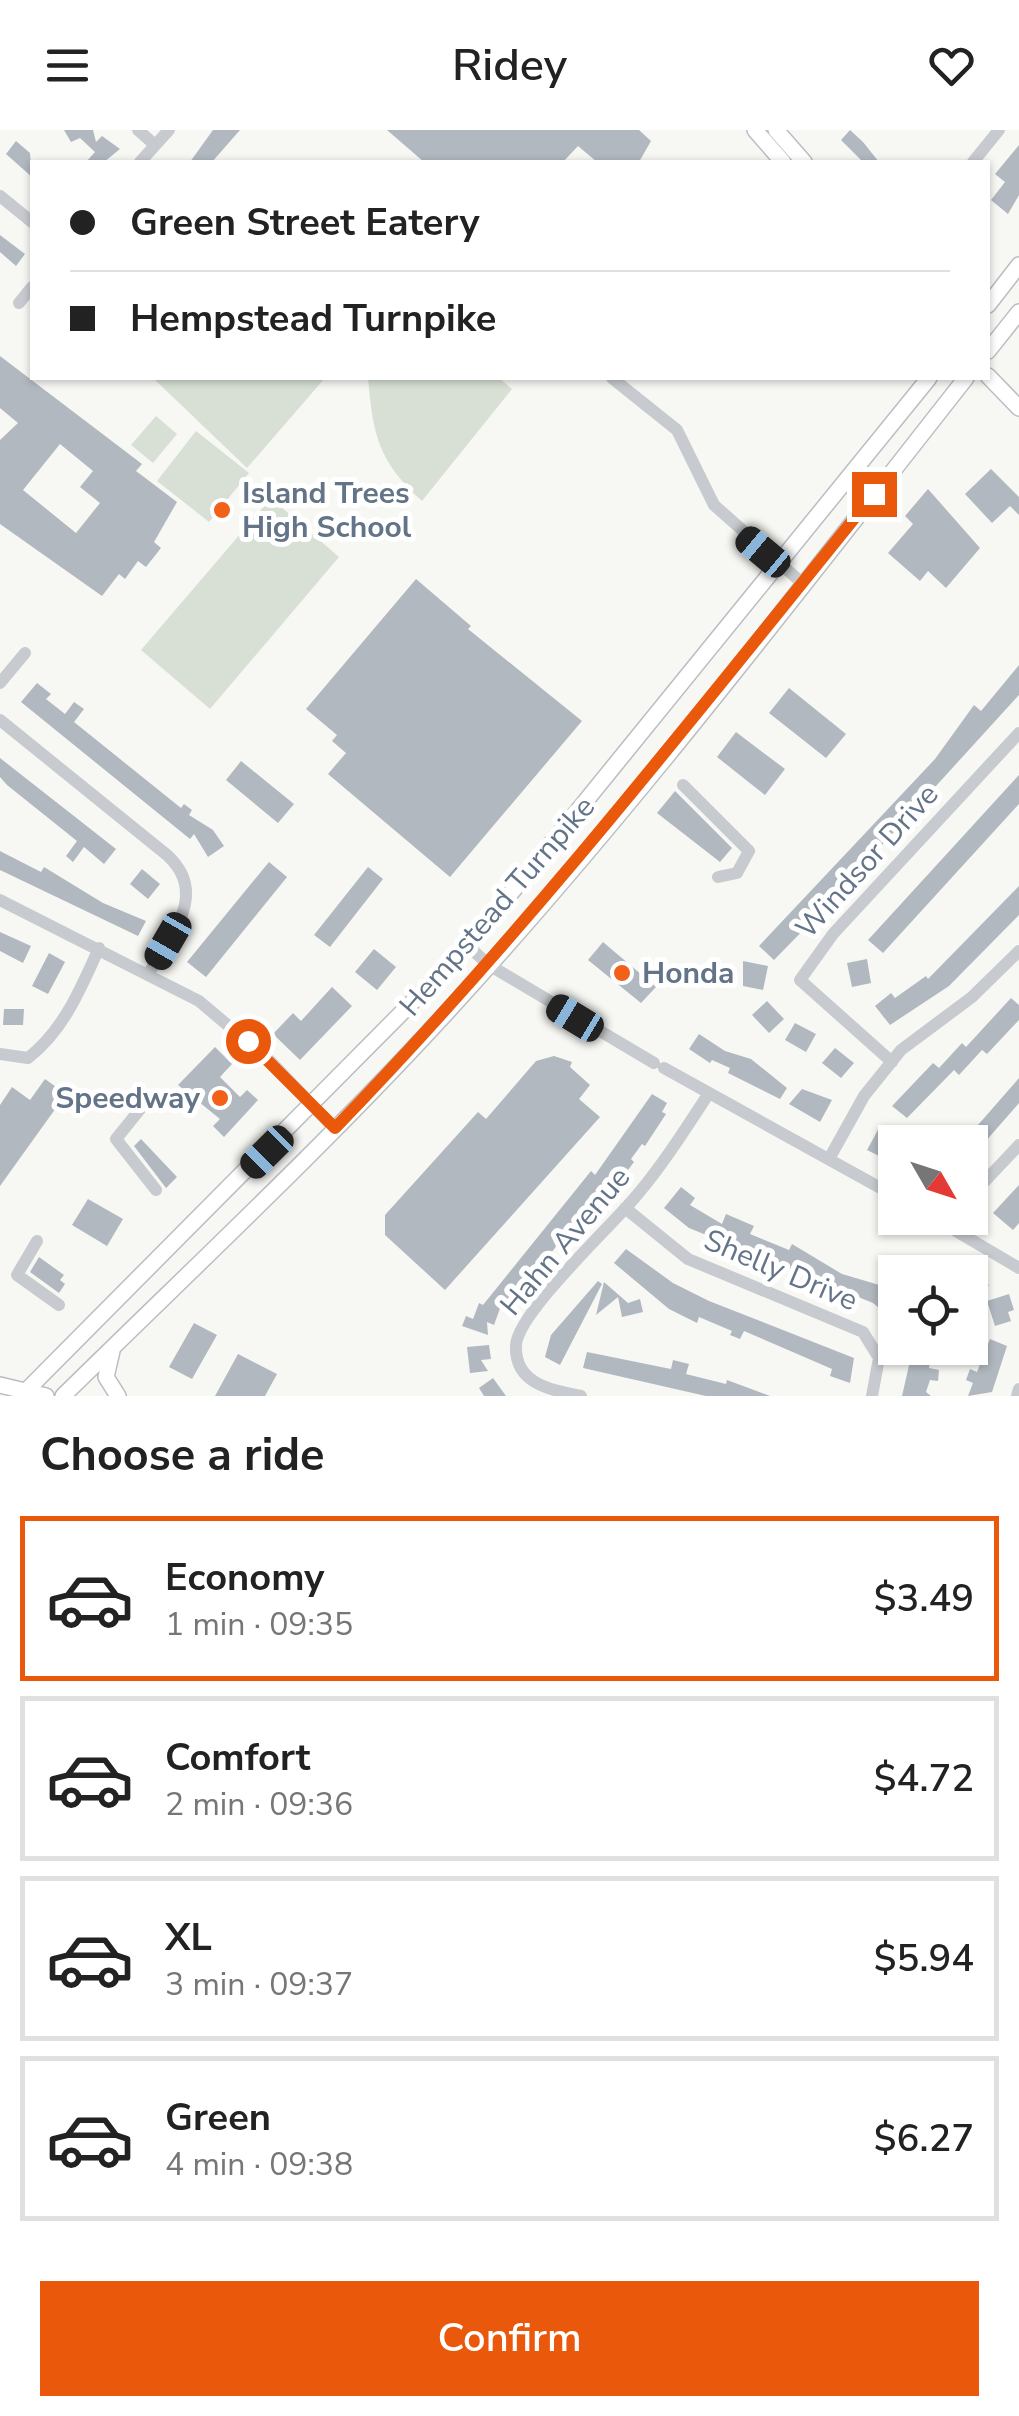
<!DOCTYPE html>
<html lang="en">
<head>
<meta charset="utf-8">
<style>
	:root { --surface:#fff; --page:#f2f2f2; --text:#222; --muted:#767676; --line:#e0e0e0; --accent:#ea580c }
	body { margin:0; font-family:"Nunito Sans",sans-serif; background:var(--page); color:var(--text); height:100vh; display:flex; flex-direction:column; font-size:38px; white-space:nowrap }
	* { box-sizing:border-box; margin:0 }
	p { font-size:32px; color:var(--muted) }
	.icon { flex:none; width:55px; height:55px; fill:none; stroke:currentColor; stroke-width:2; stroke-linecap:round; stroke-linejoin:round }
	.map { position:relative; height:1266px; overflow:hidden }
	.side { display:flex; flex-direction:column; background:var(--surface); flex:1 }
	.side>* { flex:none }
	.top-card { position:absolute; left:30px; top:30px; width:960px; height:220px; border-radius:0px; box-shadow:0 2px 8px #0004; display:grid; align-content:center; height:220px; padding:0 40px; background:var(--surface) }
	.needle { width:65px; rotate:129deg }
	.controls { position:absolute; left:878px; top:995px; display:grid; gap:20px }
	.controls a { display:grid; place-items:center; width:110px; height:110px; border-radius:0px; background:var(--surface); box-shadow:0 2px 8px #0004; font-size:50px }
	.end { position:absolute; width:45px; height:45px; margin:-22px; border:12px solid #ea580c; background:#fff; box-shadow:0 0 0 5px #fff }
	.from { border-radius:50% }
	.car { position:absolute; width:30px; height:60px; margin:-30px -15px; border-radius:12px; box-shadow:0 0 8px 2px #0007; background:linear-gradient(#222 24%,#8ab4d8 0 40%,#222 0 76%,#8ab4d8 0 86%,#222 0) }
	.top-card b { display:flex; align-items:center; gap:35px; height:95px; font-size:38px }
	.top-card b+b { border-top:2px solid var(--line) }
	.top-card i { width:25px; height:25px; background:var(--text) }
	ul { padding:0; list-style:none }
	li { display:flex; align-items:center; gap:30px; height:165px; margin:0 20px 15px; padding:0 20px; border:5px solid var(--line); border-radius:0px }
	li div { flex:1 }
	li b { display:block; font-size:38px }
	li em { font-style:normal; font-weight:600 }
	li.selected { border-color:var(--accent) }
	li>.icon { width:90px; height:90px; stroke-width:1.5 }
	h2 { padding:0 40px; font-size:45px; line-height:120px }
	.cta { display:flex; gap:20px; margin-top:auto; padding:20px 40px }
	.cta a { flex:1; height:115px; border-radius:0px; background:var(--accent); color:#fff; font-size:40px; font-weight:600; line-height:115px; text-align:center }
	header { display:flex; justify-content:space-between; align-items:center; height:130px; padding:0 40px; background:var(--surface); font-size:45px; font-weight:600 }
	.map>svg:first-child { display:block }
	.green { fill:#d8e0d5 }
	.building { fill:#b1b8bf; fill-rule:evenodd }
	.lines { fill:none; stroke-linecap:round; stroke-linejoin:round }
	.major-casing { stroke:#babdc2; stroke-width:18 }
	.minor { stroke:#c7cace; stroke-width:12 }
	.major { stroke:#fff; stroke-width:15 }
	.route { stroke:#ea580c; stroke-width:12 }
	.poi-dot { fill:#f2601a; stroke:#fff; stroke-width:4 }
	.labels { text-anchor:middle; stroke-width:10; stroke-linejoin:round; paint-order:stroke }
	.poi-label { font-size:30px; font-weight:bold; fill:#647488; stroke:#fff; text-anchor:start }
	.street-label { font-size:30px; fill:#647488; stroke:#fff }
</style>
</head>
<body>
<header><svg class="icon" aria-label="menu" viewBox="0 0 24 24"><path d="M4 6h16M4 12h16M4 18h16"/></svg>Ridey<svg class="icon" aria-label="heart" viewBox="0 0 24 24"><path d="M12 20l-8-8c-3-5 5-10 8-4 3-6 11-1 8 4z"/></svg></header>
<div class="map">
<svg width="1019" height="1266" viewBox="0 0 1019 1266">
	<rect width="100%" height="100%" fill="#f7f8f4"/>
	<!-- green -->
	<path class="green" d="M153,248H325L247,338Z
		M368,248H499L512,259L422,371C378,331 373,305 368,248Z
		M156,286L177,304L153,333L131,315Z
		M196,301L249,343L209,392L157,351Z
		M271,368L339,427L210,579L141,520Z"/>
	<!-- building -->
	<path class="building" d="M64,0H93L96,12L102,6L120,19L104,32H86L95,22L80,8L71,12Z
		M213,0H240L212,32H190Z
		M387,0H639L651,11L639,32H597L578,16L563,32H424Z
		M850,0L863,12L879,32H863L841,10Z
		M16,11L30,23L32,47L6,24Z
		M1019,15V65L1008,84L991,70L1005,52L995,44Z
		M0,105L25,124L16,136L0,122Z
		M0,226L142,334L136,341L177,372L154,412L161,418L146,437L138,431L125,449L119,444L102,466L0,394V310L18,293L0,278ZM60,314L93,341L80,357L100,373L76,403L23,360Z
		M991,339L1019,367V385L1010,376L992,393L965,364Z
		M928,359L980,418L946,458L928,441L920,451L888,423L913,394L905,386Z
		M416,449L471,496L468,499L582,591L450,747L328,644L346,623L332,611L337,605L306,579Z
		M1019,535V565L821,782L774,830L759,816L935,629L974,575L981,581Z
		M37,553L51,564L46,569L65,584L74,572L84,579L74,592L181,678L184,674L192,680L189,685L213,700L224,716L208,727L194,704L190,709L21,572Z
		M789,558L846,604L826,628L769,583Z
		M736,602L785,639L765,665L717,627Z
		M0,628L116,719L104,734L84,717L73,732L66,726L77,711L7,655L0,647Z
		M241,631L294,674L278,693L226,650Z
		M1019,645V674L883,823L868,810Z
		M675,661L732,718L720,732L657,683Z
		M0,721L41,742L44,737L103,773L146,791L138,806L0,740Z
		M269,732L287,747L206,847L187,832Z
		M368,737L383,749L330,817L314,805Z
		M142,739L160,754L148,769L130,754Z
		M1019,756V785L949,856L890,895L875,876L891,863L895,868L926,846L928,849Z
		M0,802L31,816L23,833L0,821Z
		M603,812L656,857L641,873L588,830Z
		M374,819L396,837L377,860L355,842Z
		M49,823L65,832L48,864L32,856Z
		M867,829L871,853L852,857L847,833Z
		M743,831L768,836L763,860L743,856Z
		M332,857L352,876L300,930L273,904L293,883L301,891Z
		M1011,868L1019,875V890L987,924L982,920L959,945L954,940L907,988L892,976L933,933L939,938L962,913L966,917Z
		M767,871L784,889L769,903L752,885Z
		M4,879H24L23,895H3Z
		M795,893L816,904L806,922L785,910Z
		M699,904L725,921L751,929L787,958L780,969L728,943L730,938L712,930L710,933L689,919Z
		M215,917L232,934L220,947L240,967L247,960L258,970L224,1007L213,996L220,989L178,955Z
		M835,918L854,933L841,948L822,933Z
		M554,926L572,932L570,937L590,955L579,969L600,987L445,1160L385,1105V1085L478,982L486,989L536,931Z
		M1019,948V973L970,1029V1012H952L965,998L971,1003Z
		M45,949L66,964L0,1056V975L12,957L30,970Z
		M802,959L832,970L820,992L789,974Z
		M652,964L667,973L662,982L666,984L645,1016L642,1014L631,1029L634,1032L625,1044L621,1040L580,1093L576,1090L536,1143L532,1140L506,1176L502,1173L494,1195L487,1192L488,1205L462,1196L466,1186L473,1189L479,1173L483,1175L591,1041L595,1045Z
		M879,998L895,1007V1034L867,1020Z
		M141,1009L177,1047L166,1058L134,1016Z
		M1019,1055V1093L1013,1100L993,1083Z
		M681,1057L695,1068L690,1075L722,1094L726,1084L754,1096L750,1104L789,1120L792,1114L842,1144L886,1157L895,1164V1191L873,1173L689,1098L664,1078Z
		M88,1069L123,1089L107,1116L72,1095Z
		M626,1119L673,1153L709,1171L854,1228L850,1253L830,1246L832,1239L758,1207L744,1201L740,1209L730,1205L732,1201L699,1187L697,1193L669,1179L614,1133Z
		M39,1127L64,1145L60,1150L65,1154L59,1163L30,1142Z
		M970,1137L989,1155L979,1169L970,1163Z
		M598,1151L602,1154L560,1235L545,1227L551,1205Z
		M604,1152L628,1173L640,1169L643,1182L622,1187L618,1167L596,1185Z
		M1009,1164L1014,1180L1008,1182L1011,1191L995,1196L987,1171Z
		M194,1193L217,1205L192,1249L169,1237Z
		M990,1209L1007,1216L992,1262L968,1266L973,1253L966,1250L970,1239L977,1242Z
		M489,1215L491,1229L481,1230L488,1241L470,1243L467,1217Z
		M587,1222L671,1239L673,1230L689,1234L686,1244L726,1254L727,1250L770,1266H706L583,1238Z
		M912,1222L931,1225L929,1238L939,1240L938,1251L930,1250L926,1262L931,1266H902Z
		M238,1224L277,1244L265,1266H215Z
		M493,1248L506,1266H484L479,1258Z"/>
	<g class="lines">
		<!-- major casing -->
		<g class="major-casing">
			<path id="major" d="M755,0L783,32
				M776,0L804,32
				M988,175L1019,135
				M988,221L1019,182
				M988,246L1019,278
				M112,1221L106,1247L118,1266
				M0,1255L46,1266
				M21,1266L468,816L929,248
				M63,1266C189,1142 319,1021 438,892C626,688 795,465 966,248"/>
		</g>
		<!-- minor -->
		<path class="minor" d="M138,0L155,15
			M140,32L169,0
			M973,32L999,0
			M0,66L32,92
			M19,173L32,157
			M612,248L677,300L714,375L802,453
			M0,553L25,523
			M0,590L167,725C209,763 172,804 149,843
			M683,655L749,721L737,743L718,747
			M0,770L199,871L270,931L335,999
			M468,816L489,835L654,933
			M0,924L28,928C64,900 81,858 99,818
			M892,932L800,850L833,804L1019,603
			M664,938L895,1066
			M141,978L116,1009L156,1060
			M829,1029L864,966L901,920L972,867L1019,821
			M970,1067L1019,1015
			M625,1078L688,1129L863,1202L879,1228L872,1266
			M934,1088L1019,1138
			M37,1111L17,1145L59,1175
			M581,1266C551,1260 514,1254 516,1215C518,1182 613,1095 637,1065C664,1033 686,998 709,963
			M1017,1266L1019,1259"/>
		<!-- major -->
		<use href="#major" class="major"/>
	</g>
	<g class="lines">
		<!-- route -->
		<path class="route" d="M248,911L335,998C529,798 699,580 874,364"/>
	</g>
	<!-- markers -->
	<g class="poi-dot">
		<circle cx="222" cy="380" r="10"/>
		<circle cx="622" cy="843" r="10"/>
		<circle cx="220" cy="968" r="10"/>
	</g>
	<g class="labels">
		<!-- poi labels -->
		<g class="poi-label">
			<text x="242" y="373">Island Trees<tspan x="242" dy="34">High School</tspan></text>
			<text x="642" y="853">Honda</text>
			<text x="200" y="978" text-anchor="end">Speedway</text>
		</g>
		<!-- street labels -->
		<g class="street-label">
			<text transform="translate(867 731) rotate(-48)" y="10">Windsor Drive</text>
			<text transform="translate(497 776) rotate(-49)" y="10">Hempstead Turnpike</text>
			<text transform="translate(565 1111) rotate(-50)" y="10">Hahn Avenue</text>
			<text transform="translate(781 1140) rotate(23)" y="10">Shelly Drive</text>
		</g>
	</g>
</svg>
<div class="controls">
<a><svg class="needle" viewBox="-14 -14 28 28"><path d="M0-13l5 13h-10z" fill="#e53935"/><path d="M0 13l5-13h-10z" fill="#767676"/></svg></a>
<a><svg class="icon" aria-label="locate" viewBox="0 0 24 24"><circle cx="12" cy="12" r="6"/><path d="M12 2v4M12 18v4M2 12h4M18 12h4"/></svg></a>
</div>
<i class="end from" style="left:248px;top:911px"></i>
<i class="end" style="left:874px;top:364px"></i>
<i class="car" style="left:763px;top:422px;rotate:310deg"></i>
<i class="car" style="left:168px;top:811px;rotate:210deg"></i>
<i class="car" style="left:575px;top:888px;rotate:301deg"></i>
<i class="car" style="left:267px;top:1022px;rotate:225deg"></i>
<div class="top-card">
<b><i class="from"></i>Green Street Eatery</b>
<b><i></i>Hempstead Turnpike</b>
</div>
</div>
<section class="side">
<h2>Choose a ride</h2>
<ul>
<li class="selected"><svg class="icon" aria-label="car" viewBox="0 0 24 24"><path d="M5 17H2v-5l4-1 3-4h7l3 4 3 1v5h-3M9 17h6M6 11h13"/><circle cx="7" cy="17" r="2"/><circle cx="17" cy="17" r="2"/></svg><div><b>Economy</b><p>1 min · 09:35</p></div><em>$3.49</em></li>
<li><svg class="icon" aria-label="car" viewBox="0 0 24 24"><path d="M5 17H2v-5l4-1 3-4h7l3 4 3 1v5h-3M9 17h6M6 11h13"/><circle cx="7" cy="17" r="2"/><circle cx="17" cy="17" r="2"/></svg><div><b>Comfort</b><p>2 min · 09:36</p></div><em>$4.72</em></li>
<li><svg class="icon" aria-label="car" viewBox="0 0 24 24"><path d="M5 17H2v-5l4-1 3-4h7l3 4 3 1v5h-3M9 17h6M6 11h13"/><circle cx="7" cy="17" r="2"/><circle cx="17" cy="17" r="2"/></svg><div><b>XL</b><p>3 min · 09:37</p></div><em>$5.94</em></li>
<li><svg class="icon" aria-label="car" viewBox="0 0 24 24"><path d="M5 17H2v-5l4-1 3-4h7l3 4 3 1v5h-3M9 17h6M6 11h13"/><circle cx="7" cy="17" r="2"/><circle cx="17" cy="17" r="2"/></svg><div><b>Green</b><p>4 min · 09:38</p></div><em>$6.27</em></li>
</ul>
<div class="cta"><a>Confirm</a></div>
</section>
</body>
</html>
